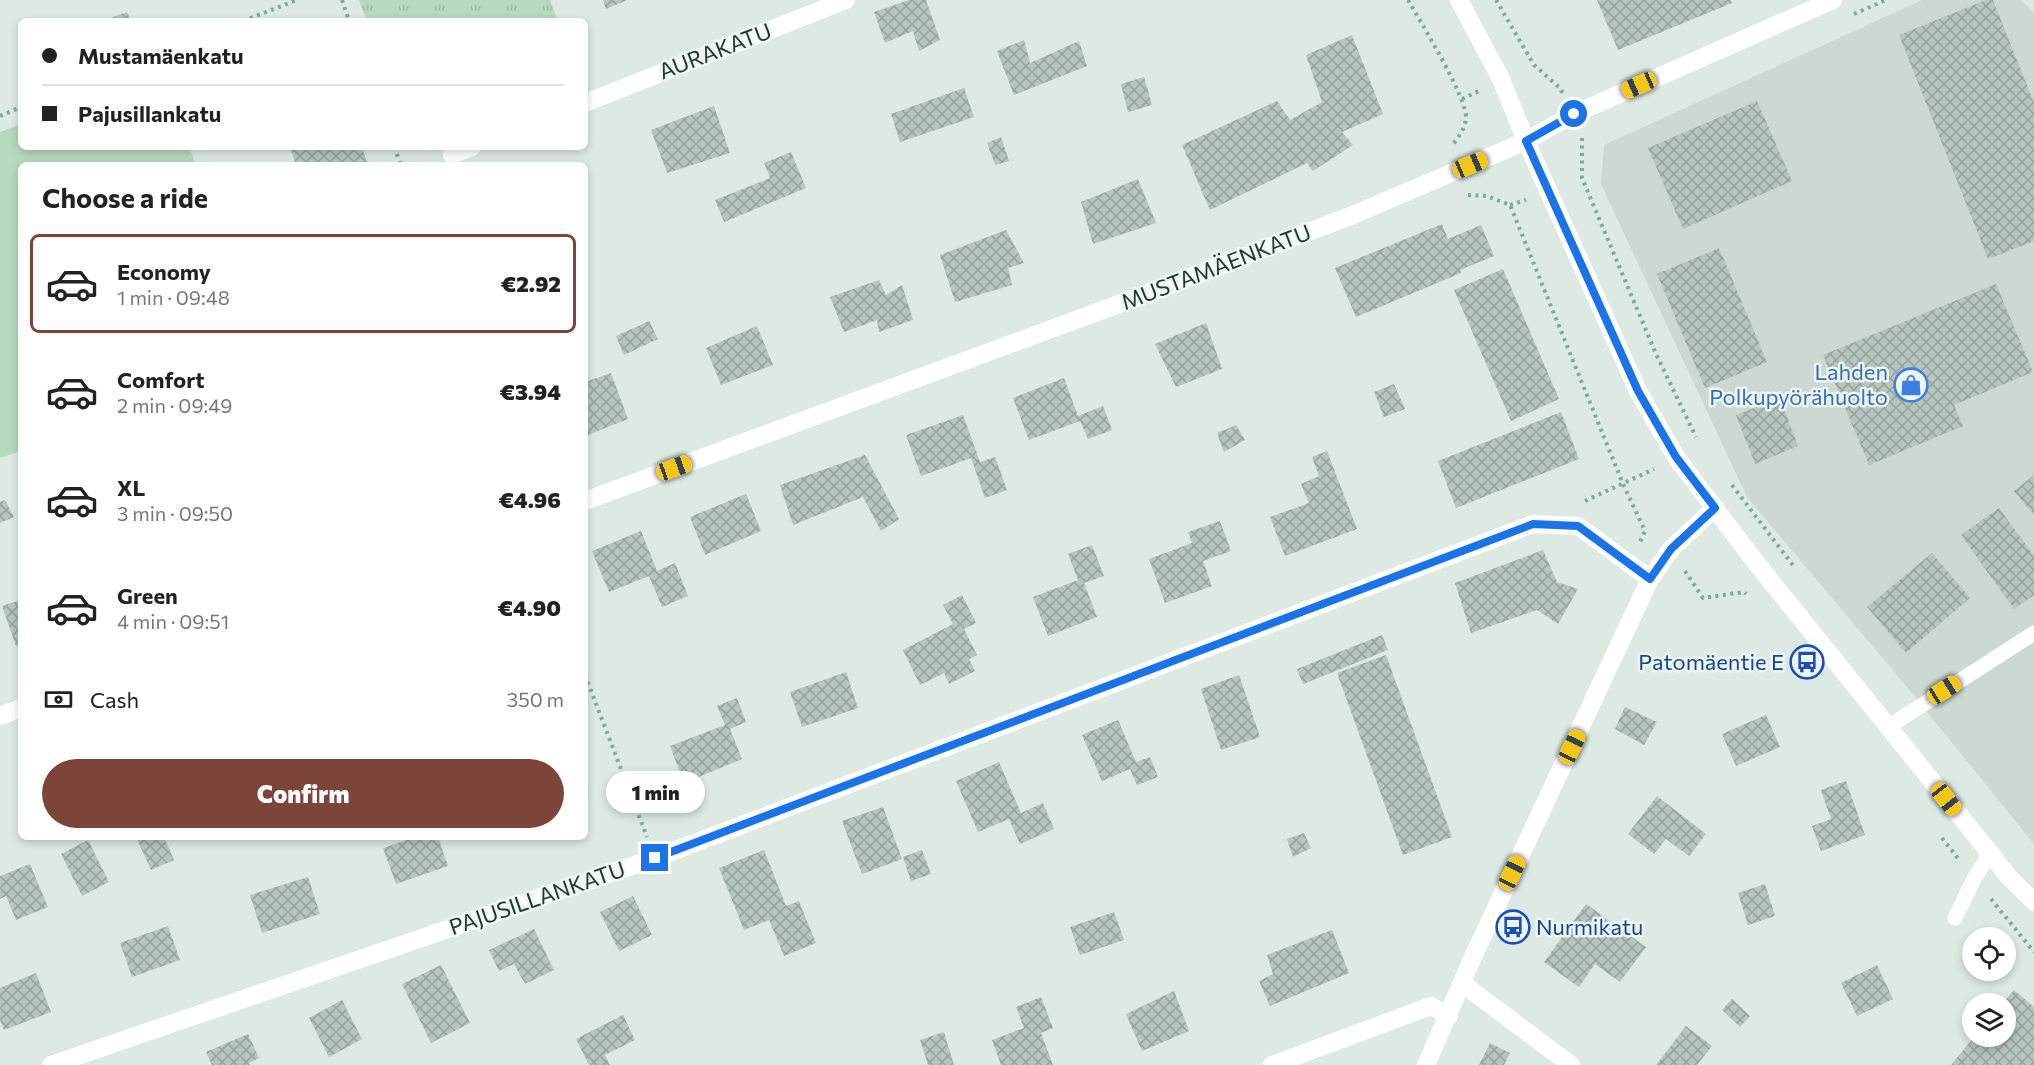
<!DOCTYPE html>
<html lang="en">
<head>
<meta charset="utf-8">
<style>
	:root { --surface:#fff; --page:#f2f2f2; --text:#222; --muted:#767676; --line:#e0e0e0; --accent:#7d453a }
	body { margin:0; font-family:Commissioner,sans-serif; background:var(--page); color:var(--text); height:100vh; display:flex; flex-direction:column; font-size:22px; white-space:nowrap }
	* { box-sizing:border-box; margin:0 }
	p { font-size:20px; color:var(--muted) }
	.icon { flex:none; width:33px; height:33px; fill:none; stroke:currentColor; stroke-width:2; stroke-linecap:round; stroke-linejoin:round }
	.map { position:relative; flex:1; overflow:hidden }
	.sheet { position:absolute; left:18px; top:162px; width:570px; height:678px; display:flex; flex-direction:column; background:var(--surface); border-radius:9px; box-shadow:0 3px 9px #0003 }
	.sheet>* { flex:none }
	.banner { position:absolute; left:18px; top:18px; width:570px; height:132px; border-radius:9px; box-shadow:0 3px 9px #0003; display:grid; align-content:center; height:132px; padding:0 24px; background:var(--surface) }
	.buttons { position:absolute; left:1962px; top:927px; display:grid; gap:12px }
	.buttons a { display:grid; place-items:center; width:54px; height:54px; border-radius:50%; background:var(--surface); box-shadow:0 3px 9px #0003; font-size:30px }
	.end { position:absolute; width:27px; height:27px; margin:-14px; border:8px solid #1a73e8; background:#fff; box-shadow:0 0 0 3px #fff }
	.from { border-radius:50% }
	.bubble { position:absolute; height:42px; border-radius:21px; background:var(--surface); box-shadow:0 3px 9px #0003; font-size:20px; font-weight:800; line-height:42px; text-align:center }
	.car { position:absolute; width:18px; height:36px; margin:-18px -9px; border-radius:8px; box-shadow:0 0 4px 2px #0007; background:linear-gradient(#f5c518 24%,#345 0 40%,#f5c518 0 76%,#345 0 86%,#f5c518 0) }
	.banner b { display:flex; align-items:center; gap:21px; height:57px; font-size:22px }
	.banner b+b { border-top:2px solid var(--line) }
	.banner i { width:15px; height:15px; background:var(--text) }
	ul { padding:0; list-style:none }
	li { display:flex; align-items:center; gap:18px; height:99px; margin:0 12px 9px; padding:0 12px; border:3px solid transparent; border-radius:9px }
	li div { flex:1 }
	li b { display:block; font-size:22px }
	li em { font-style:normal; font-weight:800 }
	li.active { border-color:var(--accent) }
	li>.icon { width:54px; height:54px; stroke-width:1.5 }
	h2 { padding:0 24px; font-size:27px; line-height:72px }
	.pay { display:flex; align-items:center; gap:15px; height:66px; padding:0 24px; font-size:22px }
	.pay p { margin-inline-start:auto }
	.button { display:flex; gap:12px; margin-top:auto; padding:12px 24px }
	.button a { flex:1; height:69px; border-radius:36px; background:var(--accent); color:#fff; font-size:24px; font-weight:800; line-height:69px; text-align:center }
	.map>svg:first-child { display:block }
	.built { fill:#ccd8d2 }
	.grass { fill:#b6dabd }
	.park { fill:url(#park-tufts) }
	.building { fill:url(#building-cross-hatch) }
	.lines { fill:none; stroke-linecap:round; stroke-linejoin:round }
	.path { stroke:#7fab9a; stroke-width:4; stroke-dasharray:3 4.5; stroke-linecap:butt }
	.service { stroke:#fff; stroke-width:15 }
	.minor { stroke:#fff; stroke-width:18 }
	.tertiary { stroke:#fff; stroke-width:18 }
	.route { stroke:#1a73e8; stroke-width:8 }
	.labels { text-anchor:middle; stroke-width:5; stroke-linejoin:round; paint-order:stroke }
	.street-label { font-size:22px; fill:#20372f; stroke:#edf6f1 }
	.shop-label { font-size:22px; fill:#366cbe; stroke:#edf6f1; text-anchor:end }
	.transit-label { font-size:22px; fill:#164399; stroke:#edf6f1; text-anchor:end }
</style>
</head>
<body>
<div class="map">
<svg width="2034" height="1065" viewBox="0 0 2034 1065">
	<defs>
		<pattern id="park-tufts" width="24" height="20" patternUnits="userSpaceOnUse" patternTransform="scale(1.5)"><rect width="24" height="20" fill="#b6dabd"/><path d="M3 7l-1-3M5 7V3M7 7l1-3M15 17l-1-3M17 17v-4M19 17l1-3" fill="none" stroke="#9cbca3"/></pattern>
		<pattern id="building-cross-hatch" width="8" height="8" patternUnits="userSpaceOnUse" patternTransform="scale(1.5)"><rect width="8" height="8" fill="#b6c6be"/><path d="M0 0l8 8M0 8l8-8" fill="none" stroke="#94a29b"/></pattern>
	</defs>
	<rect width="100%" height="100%" fill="#dde9e3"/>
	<!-- built -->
	<path class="built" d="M1922,0H2021L2034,13V844L1902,681L1747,497L1601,184L1604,145Z"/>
	<!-- grass -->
	<path class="grass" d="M21,124V147H189L196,165H21V451L0,458V132Z"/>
	<!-- park -->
	<path class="park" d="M359,0H550L558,21H367Z"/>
	<!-- building -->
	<path class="building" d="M603,0H627L606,9Z
		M909,0H926L940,40L919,51L913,31L885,43L874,12Z
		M1597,0H1731L1732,3L1618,50Z
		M1986,0H1993L2034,103V241L1988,259L1899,35Z
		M127,12L131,21H103Z
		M1352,35L1383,114L1342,132L1353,145L1313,171L1307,163L1210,210L1182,145L1277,101L1290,120L1322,102L1306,55Z
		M1024,40L1030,63L1079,41L1087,66L1014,95L997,51Z
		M1144,77L1152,105L1128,112L1121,84Z
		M964,88L974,117L900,142L891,114Z
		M1757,101L1792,181L1683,229L1648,148Z
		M714,106L730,153L667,173L651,130Z
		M1001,137L1009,161L995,165L987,143Z
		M290,147H362L368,165H296Z
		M791,152L806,188L724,222L715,200L770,178L764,163Z
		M1138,179L1156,223L1093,244L1081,202Z
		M1442,224L1448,239L1481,225L1494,256L1460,270L1461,273L1356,317L1335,268Z
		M1006,230L1024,263L1008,268L1012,285L955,302L940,255Z
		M1719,248L1767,362L1705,388L1657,274Z
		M1503,269L1559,399L1511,421L1454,290Z
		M879,280L886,295L902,285L913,320L879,332L877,320L844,332L830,297Z
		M1996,284L2033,372L1954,405L1963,426L1869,465L1823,355Z
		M649,321L658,339L624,355L616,336Z
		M1206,323L1222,369L1176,387L1155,344Z
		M757,326L773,365L721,385L706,348Z
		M611,373L628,419L585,436V382Z
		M1064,378L1078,416L1103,406L1112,430L1088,439L1080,421L1029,440L1013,398Z
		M1394,384L1405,409L1384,417L1374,392Z
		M1780,398L1798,446L1755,464L1736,415Z
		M1561,412L1579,459L1456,508L1438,461Z
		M963,415L980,462L995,457L1007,490L985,498L971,458L921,476L906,435Z
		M1236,425L1245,440L1224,452L1217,433Z
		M1327,451L1357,529L1285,556L1270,517L1309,503L1301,484L1319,476L1312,457Z
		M865,455L899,519L881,531L863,497L793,525L780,485Z
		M2034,475V515L2014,491Z
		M746,494L761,531L705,555L690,517Z
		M5,500L14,517L0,523V502Z
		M1999,508L2034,556V595L2014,609L1961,535Z
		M1220,521L1231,551L1203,561L1212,586L1165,603L1149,559L1192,543L1188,532Z
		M641,531L657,571L675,563L688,596L662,607L649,576L609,592L592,551Z
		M1092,545L1104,576L1084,583L1097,617L1048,636L1033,597L1078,580L1068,554Z
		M1543,550L1557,582L1578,589L1558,624L1537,610L1471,633L1455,583Z
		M1932,553L1970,598L1906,653L1867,607Z
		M962,595L976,623L964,629L977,655L969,659L975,671L949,684L944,673L920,685L903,650L953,624L943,605Z
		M21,600V644L16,646L2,606Z
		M1382,635L1388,650L1303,684L1297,669Z
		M1386,655L1452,837L1403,855L1337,673Z
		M846,672L858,708L802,727L790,692Z
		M1239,675L1260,737L1221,750L1201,689Z
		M737,698L746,722L730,729L742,759L684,783L670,746L725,725L717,706Z
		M1625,707L1657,722L1644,745L1615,729Z
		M1766,715L1780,747L1736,766L1722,734Z
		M1118,720L1136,762L1150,757L1158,777L1137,785L1130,769L1102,781L1082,735Z
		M999,762L1021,813L1043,803L1054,829L1020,844L1009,819L978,832L956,781Z
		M1846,781L1865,835L1821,851L1812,826L1831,819L1821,790Z
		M1657,796L1706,834L1689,856L1666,839L1654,854L1628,834Z
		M883,807L902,859L862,874L842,821Z
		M1304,833L1311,848L1293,857L1287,839Z
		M136,837H164L174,860L151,870Z
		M416,837H438L448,866L396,884L383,848Z
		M88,840L109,882L82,896L61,854Z
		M764,850L786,906L799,901L816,943L784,956L769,920L744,930L719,868Z
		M922,850L931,874L911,881L903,857Z
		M30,864L48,907L16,920L6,896L0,899V876Z
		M308,877L320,914L262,933L250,895Z
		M1765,884L1775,916L1748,925L1738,893Z
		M633,896L652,935L619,951L600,912Z
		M1586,904L1646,947L1620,982L1595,964L1579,987L1544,962Z
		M1114,912L1124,940L1080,955L1070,927Z
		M168,926L180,960L132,977L120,943Z
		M534,929L554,970L525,984L514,964L499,971L489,950Z
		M1332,930L1349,973L1270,1006L1259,981L1273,974L1267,955Z
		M441,965L470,1023L431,1043L402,984Z
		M1877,965L1893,999L1857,1016L1841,983Z
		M36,973L51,1012L4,1030L0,1020V988Z
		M2014,990L2034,1007V1065H1951L1975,1036H2006V1004H2002Z
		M1174,991L1189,1031L1142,1051L1126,1014Z
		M1041,997L1053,1028L1041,1033L1053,1065H1001L992,1040L1024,1028L1016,1007Z
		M1732,999L1750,1016L1740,1027L1722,1010Z
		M342,1000L362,1039L329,1057L309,1018Z
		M623,1015L635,1040L605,1055L610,1065H589L576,1039Z
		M1686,1026L1712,1046L1697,1065H1656Z
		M944,1032L954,1065H928L920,1040Z
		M248,1034L259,1058L249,1063L250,1065H212L206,1052Z
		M1490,1043L1510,1053L1504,1065H1479Z"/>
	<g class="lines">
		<!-- path -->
		<path class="path" d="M342,0L349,21
			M1408,0C1420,21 1468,99 1466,119C1465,128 1459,137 1453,144
			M1496,0L1534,65L1560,88L1563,94
			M1854,14L1886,0
			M243,21L297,0
			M1462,99L1479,91
			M0,116L21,107
			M1582,138V178L1656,354L1696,437
			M394,147L401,165
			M1468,195L1487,196L1510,205L1623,484L1645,531L1640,542
			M1510,205L1526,200
			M1732,485L1795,568
			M1585,501L1654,469
			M1685,571L1703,598L1744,592L1746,594
			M585,675L647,837
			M1942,838L1960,861
			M1991,899L2034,952"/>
		<!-- service -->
		<path class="service" d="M1888,727L2034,633
			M1955,918L1974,879L1990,853"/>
		<!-- minor -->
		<path class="minor" d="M585,103L846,0
			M452,155L472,147
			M585,501L1138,297L1353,215L1526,141L1574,114L1833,0
			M0,716L21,708
			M1463,984L1571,1065
			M51,1065L655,858L1533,524L1578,526L1650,579
			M1272,1065L1431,1006L1449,1016"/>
		<!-- tertiary -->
		<path class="tertiary" d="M1459,0L1501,79L1526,141L1638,391L1676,457L1757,564L1990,853L2007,875L2034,902
			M1426,1065L1473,957L1650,579L1671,549L1715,508"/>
	</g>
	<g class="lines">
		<!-- route -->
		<path class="route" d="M655,858L1533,524L1578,526L1650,579L1671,549L1715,508L1676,457L1638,391L1526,141L1574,114"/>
	</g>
	<!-- icons -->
	<defs>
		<g id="shop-ring" transform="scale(1.725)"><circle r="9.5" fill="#edf6f1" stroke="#3f7fe0" stroke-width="1.5"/><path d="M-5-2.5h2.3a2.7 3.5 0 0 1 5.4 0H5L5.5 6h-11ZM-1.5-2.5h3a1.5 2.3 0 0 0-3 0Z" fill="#3f7fe0"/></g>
		<g id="bus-ring" transform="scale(1.725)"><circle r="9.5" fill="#edf6f1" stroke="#1a4fb4" stroke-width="1.5"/><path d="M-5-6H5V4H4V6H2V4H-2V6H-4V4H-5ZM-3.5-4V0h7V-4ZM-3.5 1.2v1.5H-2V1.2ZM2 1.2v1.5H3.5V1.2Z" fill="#1a4fb4"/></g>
	</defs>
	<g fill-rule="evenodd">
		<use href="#shop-ring" x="1911" y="385"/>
		<use href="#bus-ring" x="1807" y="662"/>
		<use href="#bus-ring" x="1513" y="927"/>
	</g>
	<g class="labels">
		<!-- street labels -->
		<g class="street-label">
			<text transform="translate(715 51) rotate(-21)" y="8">AURAKATU</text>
			<text transform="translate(1216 267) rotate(-21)" y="8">MUSTAMÄENKATU</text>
			<text transform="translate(537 898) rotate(-19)" y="8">PAJUSILLANKATU</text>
		</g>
		<!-- shop labels -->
		<g class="shop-label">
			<text x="1888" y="380">Lahden<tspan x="1888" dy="25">Polkupyörähuolto</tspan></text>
		</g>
		<!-- transit labels -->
		<g class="transit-label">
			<text x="1784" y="670">Patomäentie E</text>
			<text x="1536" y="935" text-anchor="start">Nurmikatu</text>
		</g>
	</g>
</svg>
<div class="buttons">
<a><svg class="icon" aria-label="locate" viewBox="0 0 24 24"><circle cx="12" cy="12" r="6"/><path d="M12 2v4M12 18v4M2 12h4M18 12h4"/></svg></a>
<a><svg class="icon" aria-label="layers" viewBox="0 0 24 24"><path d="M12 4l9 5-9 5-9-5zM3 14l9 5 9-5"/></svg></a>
</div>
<i class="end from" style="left:1574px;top:114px"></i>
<i class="end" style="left:655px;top:858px"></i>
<div class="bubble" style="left:606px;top:771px;width:99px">1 min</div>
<i class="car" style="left:1639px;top:85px;rotate:246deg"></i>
<i class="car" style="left:1470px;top:165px;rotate:67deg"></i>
<i class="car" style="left:674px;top:468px;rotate:70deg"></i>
<i class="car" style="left:1944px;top:690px;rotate:58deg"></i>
<i class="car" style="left:1572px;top:747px;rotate:25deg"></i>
<i class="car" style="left:1946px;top:799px;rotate:142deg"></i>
<i class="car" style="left:1512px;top:873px;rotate:25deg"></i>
<div class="banner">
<b><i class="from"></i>Mustamäenkatu</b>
<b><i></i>Pajusillankatu</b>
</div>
<section class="sheet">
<h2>Choose a ride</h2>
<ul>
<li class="active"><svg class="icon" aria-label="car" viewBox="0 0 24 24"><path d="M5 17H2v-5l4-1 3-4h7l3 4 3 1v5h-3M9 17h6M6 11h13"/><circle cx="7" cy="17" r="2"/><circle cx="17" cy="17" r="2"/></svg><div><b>Economy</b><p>1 min · 09:48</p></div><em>€2.92</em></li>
<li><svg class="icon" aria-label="car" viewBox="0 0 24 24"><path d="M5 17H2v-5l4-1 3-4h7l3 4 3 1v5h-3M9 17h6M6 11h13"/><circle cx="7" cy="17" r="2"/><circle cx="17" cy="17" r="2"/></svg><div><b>Comfort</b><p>2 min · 09:49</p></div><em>€3.94</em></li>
<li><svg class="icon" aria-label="car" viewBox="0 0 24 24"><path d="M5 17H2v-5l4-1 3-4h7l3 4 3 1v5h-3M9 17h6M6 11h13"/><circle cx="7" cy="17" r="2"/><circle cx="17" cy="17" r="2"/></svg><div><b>XL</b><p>3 min · 09:50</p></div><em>€4.96</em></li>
<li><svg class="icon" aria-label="car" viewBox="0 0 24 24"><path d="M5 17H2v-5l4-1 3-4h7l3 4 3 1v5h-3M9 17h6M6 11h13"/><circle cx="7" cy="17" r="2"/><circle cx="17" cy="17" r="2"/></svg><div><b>Green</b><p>4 min · 09:51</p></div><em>€4.90</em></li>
</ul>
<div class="pay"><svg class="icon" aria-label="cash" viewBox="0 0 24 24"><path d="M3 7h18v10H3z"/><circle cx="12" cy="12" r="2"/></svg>Cash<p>350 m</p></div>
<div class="button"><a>Confirm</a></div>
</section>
</div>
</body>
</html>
